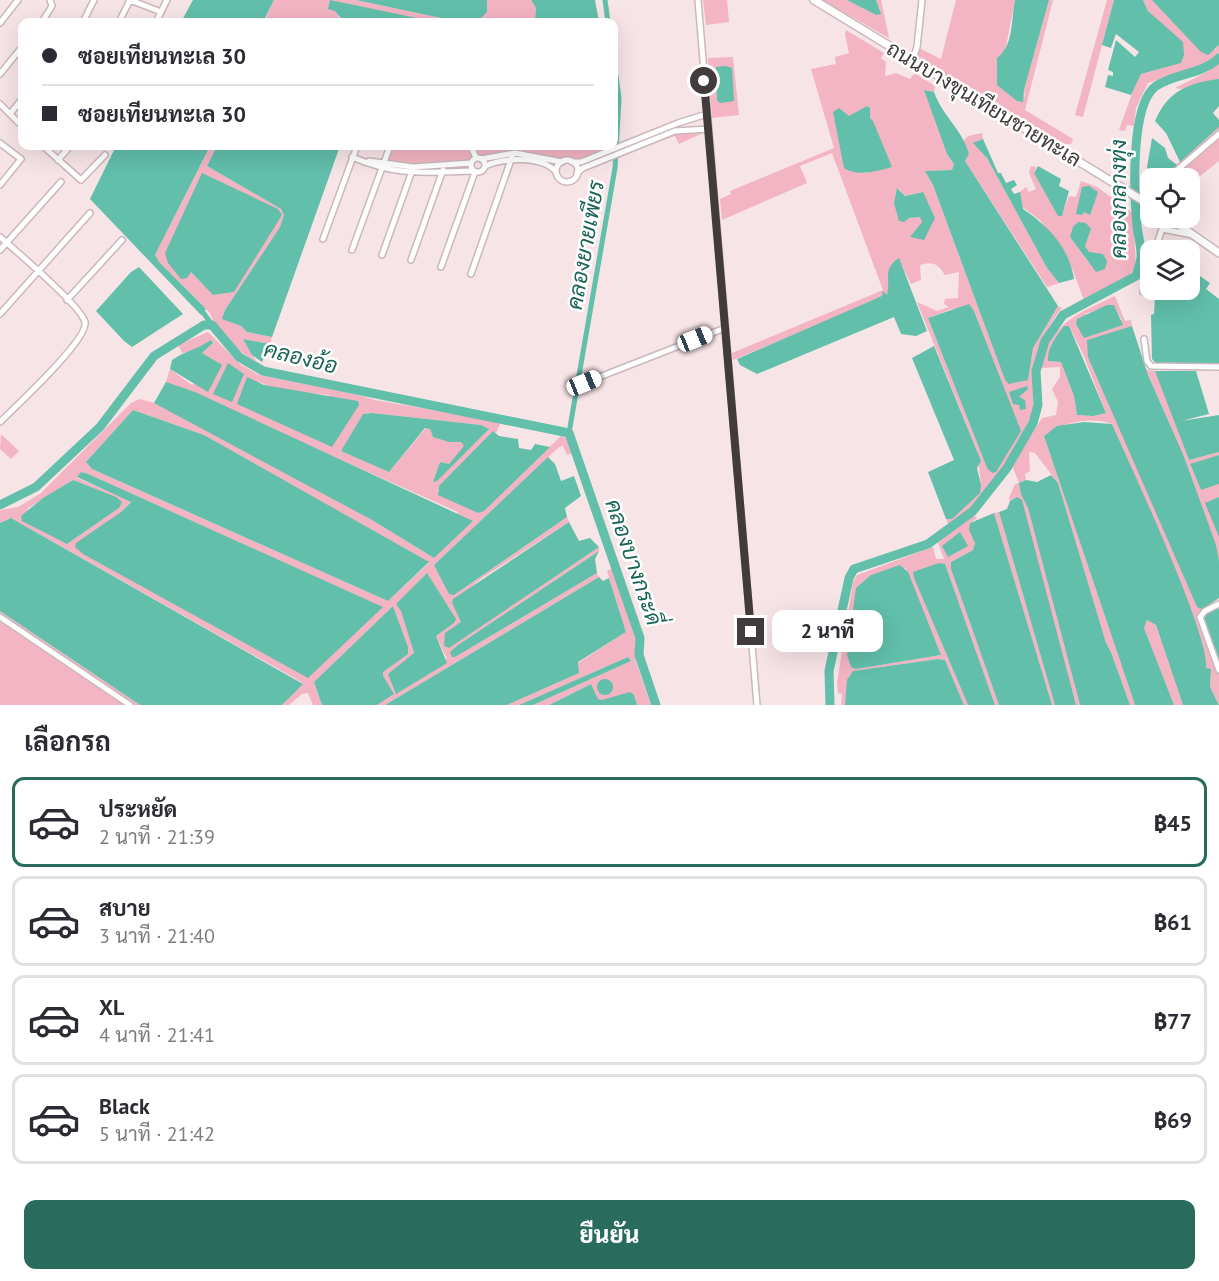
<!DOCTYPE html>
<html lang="th">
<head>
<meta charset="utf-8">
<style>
	:root { --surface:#fff; --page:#f2f2f3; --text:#2b2b33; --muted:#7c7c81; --line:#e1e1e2; --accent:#296c5e }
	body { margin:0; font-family:"PT Sans",Sarabun,sans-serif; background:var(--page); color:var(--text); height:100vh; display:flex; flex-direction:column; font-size:22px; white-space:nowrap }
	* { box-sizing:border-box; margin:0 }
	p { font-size:20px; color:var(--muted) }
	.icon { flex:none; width:33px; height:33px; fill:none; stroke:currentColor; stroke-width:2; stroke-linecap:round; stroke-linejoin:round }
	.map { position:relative; height:705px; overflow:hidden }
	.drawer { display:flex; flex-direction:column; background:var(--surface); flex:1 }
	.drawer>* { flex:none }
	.banner { position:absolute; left:18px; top:18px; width:600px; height:132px; border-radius:12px; box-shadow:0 6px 24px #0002; display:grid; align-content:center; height:132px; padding:0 24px; background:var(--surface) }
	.controls { position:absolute; left:1140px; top:168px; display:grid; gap:12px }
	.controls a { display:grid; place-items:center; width:60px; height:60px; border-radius:12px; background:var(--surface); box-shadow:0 6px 24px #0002; font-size:30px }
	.end { position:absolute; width:27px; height:27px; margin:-14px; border:8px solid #423b3c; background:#fff; box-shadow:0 0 0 3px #fff }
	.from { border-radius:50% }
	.bubble { position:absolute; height:42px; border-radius:12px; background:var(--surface); box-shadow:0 6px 24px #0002; font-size:20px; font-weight:800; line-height:42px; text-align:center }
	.car { position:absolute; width:18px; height:36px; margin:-18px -9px; border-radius:8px; box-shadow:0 0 4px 2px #0007; background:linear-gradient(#fff 24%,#345 0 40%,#fff 0 76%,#345 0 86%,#fff 0) }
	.banner b { display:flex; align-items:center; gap:21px; height:57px; font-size:22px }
	.banner b+b { border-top:2px solid var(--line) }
	.banner i { width:15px; height:15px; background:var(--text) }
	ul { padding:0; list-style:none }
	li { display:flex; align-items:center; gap:18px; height:90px; margin:0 12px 9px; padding:0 12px; border:3px solid var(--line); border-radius:12px }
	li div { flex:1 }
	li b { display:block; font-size:22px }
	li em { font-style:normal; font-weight:800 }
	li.selected { border-color:var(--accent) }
	li>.icon { width:54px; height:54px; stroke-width:1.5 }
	h2 { padding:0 24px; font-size:27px; line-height:72px }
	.primary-button { display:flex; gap:12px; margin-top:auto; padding:12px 24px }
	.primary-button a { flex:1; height:69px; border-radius:12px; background:var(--accent); color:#fff; font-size:24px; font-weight:800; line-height:69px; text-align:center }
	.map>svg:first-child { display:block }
	.green { fill:#f3b4c3; fill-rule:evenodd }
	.water { fill:#61bfaa }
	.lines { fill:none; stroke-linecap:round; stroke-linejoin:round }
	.canal { stroke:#61bfaa; stroke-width:5 }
	.river { stroke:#61bfaa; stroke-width:9 }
	.street-casing { stroke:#cbb8bc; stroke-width:8 }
	.secondary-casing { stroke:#cbb8bc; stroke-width:10 }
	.street { stroke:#fff; stroke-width:5 }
	.secondary { stroke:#fff; stroke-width:7 }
	.route { stroke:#423b3c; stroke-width:8 }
	.labels { text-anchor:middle; stroke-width:5; stroke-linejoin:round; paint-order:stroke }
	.street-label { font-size:21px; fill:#423b3c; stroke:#fff }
	.water-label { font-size:22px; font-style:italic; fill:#1a6556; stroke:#fff }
</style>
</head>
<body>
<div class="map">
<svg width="1219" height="705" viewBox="0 0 1219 705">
	<rect width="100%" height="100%" fill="#f7e4e7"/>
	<!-- green -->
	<path class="green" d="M274,0H356L460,22H436L330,1L341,21L344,22H264Z
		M487,0H531L536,8L535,20L489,22L479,19L487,12Z
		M703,0H727L729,22L706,25Z
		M822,0H847L876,15L880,13L876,0H881L889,38Z
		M956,0H1015L1005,52L1025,98L1024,90L1049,0H1053L1025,110L1073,139L1071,144H1065L963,83L916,60L919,48L941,59Z
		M1107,0H1114L1083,117L1075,115Z
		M1143,0H1152L1215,50L1219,45V53L1211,62L1148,83L1136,108L1134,126L1127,125L1125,131L1119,130L1136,82L1141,74L1180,63L1162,24L1148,11Z
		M846,30L884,53L881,58L886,62L885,76L896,73L910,79L915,73L935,86L934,92L925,90L947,154L954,164L952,170L925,171L933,185L1005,380H1028L1033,348L1058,306L1062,308C1046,328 1033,354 1033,380C1033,389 1035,398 1033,407C1027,441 978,506 949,526L946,519H952L981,485L977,451L917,302L937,311L949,307L944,304L945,299L958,298L959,272L945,275C938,264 933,261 920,265L921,280L911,284L898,258L887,296L733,360L732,353L883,290L832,153L800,166L807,183L722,220L720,199L731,194L730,191L834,148L811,69L836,64L835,57L849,53L845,35ZM867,106L870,118L891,167L864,173L839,108L849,117ZM898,188L905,196L922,192L935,218L918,230L923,222L920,217L909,218ZM952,309L974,311L994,363L987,468L928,318Z
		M733,57L739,115L712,118L708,58Z
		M1219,61V79L1181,89L1175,88L1207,72Z
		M1219,127V161L1190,184V178H1161Z
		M678,133H703L679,144L675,136L629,152Z
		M982,133L983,139L974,143L987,158L1047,268L1059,283L1047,287L965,161L969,154L963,141L968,136Z
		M210,146H217L207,166L281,209L284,215L280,227L225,310L223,319L241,326L247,332L272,337L270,344L243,339L256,361L269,369C246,357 219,339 210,313L158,262L155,255ZM191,272L234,292L213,295Z
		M431,146H608L578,161L569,156L556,160L544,155L506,152L445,165L386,161L390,147L417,150Z
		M1031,166L1036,167L1034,173L1062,215L1069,196L1076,197L1081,181L1097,187L1133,213L1136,268L1129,275L1084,300L1072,268L1041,221L1020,205V192L1026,187L1029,192L1036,189L1029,173ZM1091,229L1085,246L1089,252V263L1070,237Z
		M1115,296L1125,321L1131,320L1132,326L1115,332L1089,347V354L1197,607L1202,608L1219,598L1198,613V616L1219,675V704L1210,687L1211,670L1206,668L1166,548L1112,424C1091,416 1060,423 1044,436L1135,705H1130L1111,652L1106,643L1058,483L1035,453L1029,452L1030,471L1025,474L1026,480L1019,483L1028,508L1080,705H1076L1017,497L1010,501L1009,498L1015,484L1019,483L1012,465L1042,418L1056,415L1058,402L1052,389L1060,377V367L1040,368C1050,323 1077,314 1115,296ZM1114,306L1122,320L1084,314ZM1069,326L1083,354L1106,413L1093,416L1077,415L1074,396L1061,362L1049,361Z
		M208,332L240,364L259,375L354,394L375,400L501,422L496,433L493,431L437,491L478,513L484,510L561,436L568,439L573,453L567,455L563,446L559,447L434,565L454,595L567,517L569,522L482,578L452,603L461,622L449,647L599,547V551L458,645L450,652L455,657L597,573L599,577L385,705H377L393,694L382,676L383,671L408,653V647L393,606L314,682L322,705H313L308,693L302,694L289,705H282L303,683L11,518L0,523V510L18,507L41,493L131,403L140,399L154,403L216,434L372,520L434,558L458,512L166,382L170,369L192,385L221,365L202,353L213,343L211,340L198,349L182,353L178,345ZM257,380C275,393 307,392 329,395L336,436L332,446ZM133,410L204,435L429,563L388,601L92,469L86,462ZM372,413L481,425L488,429L433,482L440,462L449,464L465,446L461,442L433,437L430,429L426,428L389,472L342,451L363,414ZM81,472L86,473L382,607L121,512L131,501L77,478ZM73,480L119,508L67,544L27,509ZM427,573L454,623L436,636L447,659L411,656L414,653L401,611L417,583Z
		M1146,370L1155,371L1160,382L1189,460L1219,452V455L1190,465L1201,490L1219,484V497L1206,503L1219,537V561L1183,454Z
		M1,434L19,451L11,459L0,449Z
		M999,512L1055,705H1052L994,513Z
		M973,514L977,518L970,523L975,543L973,550L951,562V569L999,705H995L945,564L914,578L968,705H964L945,660L938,659L853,671L845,705H841L842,694L838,693L837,683L853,582L857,575L933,547L936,559H944L938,543ZM905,567L941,655L856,669Z
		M613,568L637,644L636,662L651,705H637L634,695L602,700L598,699L591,684L549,705H533L631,661L628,657L519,705H507L579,673L578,663L626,632L607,571Z
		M0,611L140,705H0Z
		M1147,620L1156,625L1183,705H1174L1144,628Z"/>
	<!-- water -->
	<path class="water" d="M193,0H274L263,22H181Z
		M330,0L436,22H377L368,20V22H344L335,11L328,9Z
		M356,0H487V12L480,19L489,22H460Z
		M531,0H595L599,22H531L535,20L536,8Z
		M847,0H876L881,14L876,15Z
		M1015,0H1049L1024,90L1023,102L1017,101L997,85V58C1014,46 1011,19 1015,0Z
		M1114,0H1143L1148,11L1183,42L1184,55L1181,63L1141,74L1131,95L1105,87L1108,75L1113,76V72L1108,70L1116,40L1135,57L1139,52L1116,34L1111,48L1102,45Z
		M1152,0H1219V45L1208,55L1201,52Z
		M726,66L732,68L734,101L720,103L717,100L716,67Z
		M1219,79V106L1213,113L1219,120V127L1180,162L1166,133L1155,121C1168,91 1188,83 1219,79Z
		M924,90L934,92C942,115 963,131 969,154L965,161L1058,306L1033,348L1028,380L1009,384L1005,380L933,185L925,171L952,170L954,164L947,154Z
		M867,106L870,108V118L873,121L892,167C877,171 858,177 844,168L833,112L839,108L849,116Z
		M1152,138L1165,148L1168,158L1177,165L1161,178H1154L1147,167Z
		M983,139L998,173H1001L1006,183L1014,180L1017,185L1011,189L1014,194L1020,192L1023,209C1048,226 1069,247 1074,279L1059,283L1047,268L987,158L973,143Z
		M116,146H210L155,255L159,262L206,309L201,315L90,199Z
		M217,146H340L272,337L247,332L241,326L222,319L225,310L280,227L284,215L281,209L207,166Z
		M1038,166L1061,179L1059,186L1069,191L1062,216H1058L1034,173Z
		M202,173L278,209L282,215L234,292L213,295L191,272L187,278L181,279L168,263L165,253Z
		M1089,186L1098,192L1090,215L1084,212L1082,215L1076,214L1082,187Z
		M897,188L905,196L923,192L935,218L924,240L910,237L922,222L920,217L909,218L904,222L899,221L894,203Z
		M1078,222L1086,223L1091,229L1085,246L1089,252L1103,254L1107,261L1105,269L1096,272L1070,237L1073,227Z
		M899,258L927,331L916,336L901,334L894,317L757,374L740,365L737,359L882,296L883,291L887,295C891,279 882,269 899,258Z
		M139,267L183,314L132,347L124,341L96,311L131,272Z
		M1190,269L1210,283L1206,289L1219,299V363L1157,364L1152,359L1151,315L1154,314L1155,296L1152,295L1151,290H1190Z
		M969,304L974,311L1021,431L996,472L992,473L987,468L928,318Z
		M1107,305H1114L1123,325L1084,338L1076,324L1077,319Z
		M1064,326H1069L1106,413L1093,416L1077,415L1074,396L1061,362L1048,361C1047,348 1057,335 1064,326Z
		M1132,326L1148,375L1183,454L1216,545L1219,561V598L1202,609L1197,607L1088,357L1087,340Z
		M243,339L270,344L262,362L252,355Z
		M211,340L213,343L202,353L222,365L208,392L170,369L172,360C185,351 198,349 211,340Z
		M934,346L981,461L977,468L981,485L980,493L952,519H946L928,472L954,460L912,358Z
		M228,363L244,374L232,402L213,394Z
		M1155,371H1196L1209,414L1181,421L1219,415V452L1189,460Z
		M247,377L264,385L358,401L359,405L332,447L237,404Z
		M166,382L195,392L473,521L434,558L372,520L154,403Z
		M1027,386L1028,389L1019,397L1025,400L1026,409L1020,410L1019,405L1013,404L1009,392Z
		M133,410L204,435L429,562L388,601L92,469L86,462Z
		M372,413L481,425L489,429L437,481L433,482L440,462L449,464L464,446L461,442H449L433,437L430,429L425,428L389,472L341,451L363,414Z
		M1084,422L1112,424C1129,463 1211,637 1206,668L1211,669L1210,687L1219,705H1183L1156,625L1147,620L1144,628L1174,705H1135L1044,436L1057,426Z
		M493,431L499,436L518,439L519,448L531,450L535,444L550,447L484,511L478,513L438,495L439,486Z
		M1219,455V484L1201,490L1190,464Z
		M548,457L555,464L561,481L574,476L581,496L565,508L567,517L454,595L449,594L434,565Z
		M81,472L86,473L383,607L308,678L83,554L75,547L76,543L121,512L131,502L77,477Z
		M1051,475L1058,483L1106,643L1111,652L1130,705H1080L1028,508L1021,494L1019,483L1026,480L1037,482Z
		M73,480L116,497L122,502L119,508L67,544L22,521L21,516L43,498Z
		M1017,497L1022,500L1076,705H1055L999,512L1007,509L1010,501Z
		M1219,497V537L1205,503Z
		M994,513L1052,705H999L951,569V562L973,550L975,543L969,530L970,523Z
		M11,518L303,684L282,705H140L0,611V523Z
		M569,522L579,541L590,538L599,547L449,648L444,646L445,633L461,622L452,603L453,599Z
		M960,532L968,546L948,557L942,546Z
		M599,551L595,559L597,573L455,657H452L450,652L458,645Z
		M939,563L945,564L995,705H968L914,578L913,572Z
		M900,565L908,572L941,655L856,669L851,667L847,655L856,588L871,575Z
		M427,573L456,619L454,623L436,636L447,663L396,694L388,674L414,653L401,611L396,604Z
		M599,577L603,581L609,578L626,632L578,662L579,673L507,705H385Z
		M393,606L408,647V654L383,672V676L394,694L377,705H322L314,682Z
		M1219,607V663L1203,621L1207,613Z
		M628,657L631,661L533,705H519Z
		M938,659L945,660L964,705H845L847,680L853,671Z
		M597 687a8 8 0 1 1 16 0a8 8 0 1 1-16 0Z
		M591,684L598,699L602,700L630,692L634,695L637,705H549Z"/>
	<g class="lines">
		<!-- canal -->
		<path class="canal" d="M605,0L608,22
			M200,308L212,325
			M569,433L615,168L619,98L614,62"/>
		<!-- river -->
		<path class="river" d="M0,505L36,487L100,427L154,356L204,325H212L239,357L263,371L569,433L640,638L639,655L656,705
			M830,705L829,671L849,578L854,569L928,544L973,511L1007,468L1033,423L1038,405L1036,371L1045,341L1063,315L1136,276C1138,270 1140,264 1141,258C1142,248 1138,236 1137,226C1134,196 1130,104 1156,86C1175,73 1201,75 1219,58"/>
		<!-- street casing -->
		<g class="street-casing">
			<path id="street" d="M130,0L161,12
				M698,0L757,705
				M42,22L52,6L50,0
				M83,22L94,0
				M119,22L130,0
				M156,22L167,0
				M0,23L18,0
				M912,61L917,47L922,0
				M0,74L22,47
				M0,104L22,126
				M10,114L22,99
				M0,143L21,159L0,185
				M43,146L81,180L105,155
				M396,146H425
				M471,146L476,158
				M352,157C399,177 425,172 474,171
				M471 165a7 7 0 1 1 14 0a7 7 0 1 1-14 0Z
				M481,159L515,153L562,162
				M58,160L70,146
				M556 171a11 11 0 1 1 22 0a11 11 0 1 1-22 0Z
				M369,161L413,167L471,163
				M572,162H581L678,123L707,114
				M485,166C502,158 542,155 556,172
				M577,173L583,168L675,131L708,129
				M1168,178L1219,134
				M0,237C15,250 81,306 85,322C89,339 15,407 0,422
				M323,239L357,146
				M0,250L61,182
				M352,250L390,146
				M1155,250L1162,229L1193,235
				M382,255L412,171
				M411,260L443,170
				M441,267L475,172
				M471,274L513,154
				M1143,292L1150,266
				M67,300L122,240
				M0,314L90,213
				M1144,339L1147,361L1151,366L1219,367
				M584,383L725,328
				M1219,604L1205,611L1200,617L1219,670
				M0,617L130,705"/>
		</g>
		<!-- secondary casing -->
		<g class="secondary-casing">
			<path id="secondary" d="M814,0L1150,205
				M1169,218L1219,253"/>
		</g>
		<!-- street -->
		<use href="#street" class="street"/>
		<!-- secondary -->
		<use href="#secondary" class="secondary"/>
	</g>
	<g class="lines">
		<!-- route -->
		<path class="route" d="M704,81L751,632"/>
	</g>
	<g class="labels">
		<!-- street labels -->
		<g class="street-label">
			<text transform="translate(984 104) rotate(31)" y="7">ถนนบางขุนเทียนชายทะเล</text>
		</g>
		<!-- water labels -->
		<g class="water-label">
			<text transform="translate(1118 199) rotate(-90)" y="8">คลองกลางทุ่ง</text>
			<text transform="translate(585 245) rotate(-80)" y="8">คลองยายเพียร</text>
			<text transform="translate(301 357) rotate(14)" y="8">คลองอ้อ</text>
			<text transform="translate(634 562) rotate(71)" y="8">คลองบางกระดี่</text>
		</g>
	</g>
</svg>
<div class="controls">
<a><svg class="icon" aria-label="locate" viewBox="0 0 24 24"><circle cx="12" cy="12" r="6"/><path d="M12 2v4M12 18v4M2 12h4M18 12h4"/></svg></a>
<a><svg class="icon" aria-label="layers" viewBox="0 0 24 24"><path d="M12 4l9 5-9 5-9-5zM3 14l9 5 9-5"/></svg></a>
</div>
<i class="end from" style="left:704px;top:81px"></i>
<i class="end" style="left:751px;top:632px"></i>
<div class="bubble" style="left:772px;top:610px;width:111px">2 นาที</div>
<i class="car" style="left:695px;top:339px;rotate:68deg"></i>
<i class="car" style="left:584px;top:383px;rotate:68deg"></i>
<div class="banner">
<b><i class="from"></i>ซอยเทียนทะเล 30</b>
<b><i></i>ซอยเทียนทะเล 30</b>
</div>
</div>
<section class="drawer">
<h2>เลือกรถ</h2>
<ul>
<li class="selected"><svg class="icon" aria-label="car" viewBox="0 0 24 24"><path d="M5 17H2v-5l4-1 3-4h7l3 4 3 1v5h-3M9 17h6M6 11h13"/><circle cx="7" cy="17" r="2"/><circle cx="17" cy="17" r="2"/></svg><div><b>ประหยัด</b><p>2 นาที · 21:39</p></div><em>฿45</em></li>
<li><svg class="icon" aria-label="car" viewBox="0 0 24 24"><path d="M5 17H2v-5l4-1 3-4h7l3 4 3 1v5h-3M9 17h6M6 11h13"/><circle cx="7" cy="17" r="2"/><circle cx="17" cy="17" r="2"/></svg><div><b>สบาย</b><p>3 นาที · 21:40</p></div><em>฿61</em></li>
<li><svg class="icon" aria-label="car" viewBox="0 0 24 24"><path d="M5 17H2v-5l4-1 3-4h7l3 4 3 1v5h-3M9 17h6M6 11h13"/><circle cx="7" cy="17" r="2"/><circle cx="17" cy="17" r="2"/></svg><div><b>XL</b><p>4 นาที · 21:41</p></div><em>฿77</em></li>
<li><svg class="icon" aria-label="car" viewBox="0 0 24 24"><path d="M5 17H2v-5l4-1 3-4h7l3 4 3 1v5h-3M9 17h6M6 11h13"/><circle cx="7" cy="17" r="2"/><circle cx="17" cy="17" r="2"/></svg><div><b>Black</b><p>5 นาที · 21:42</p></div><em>฿69</em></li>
</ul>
<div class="primary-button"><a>ยืนยัน</a></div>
</section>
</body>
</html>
